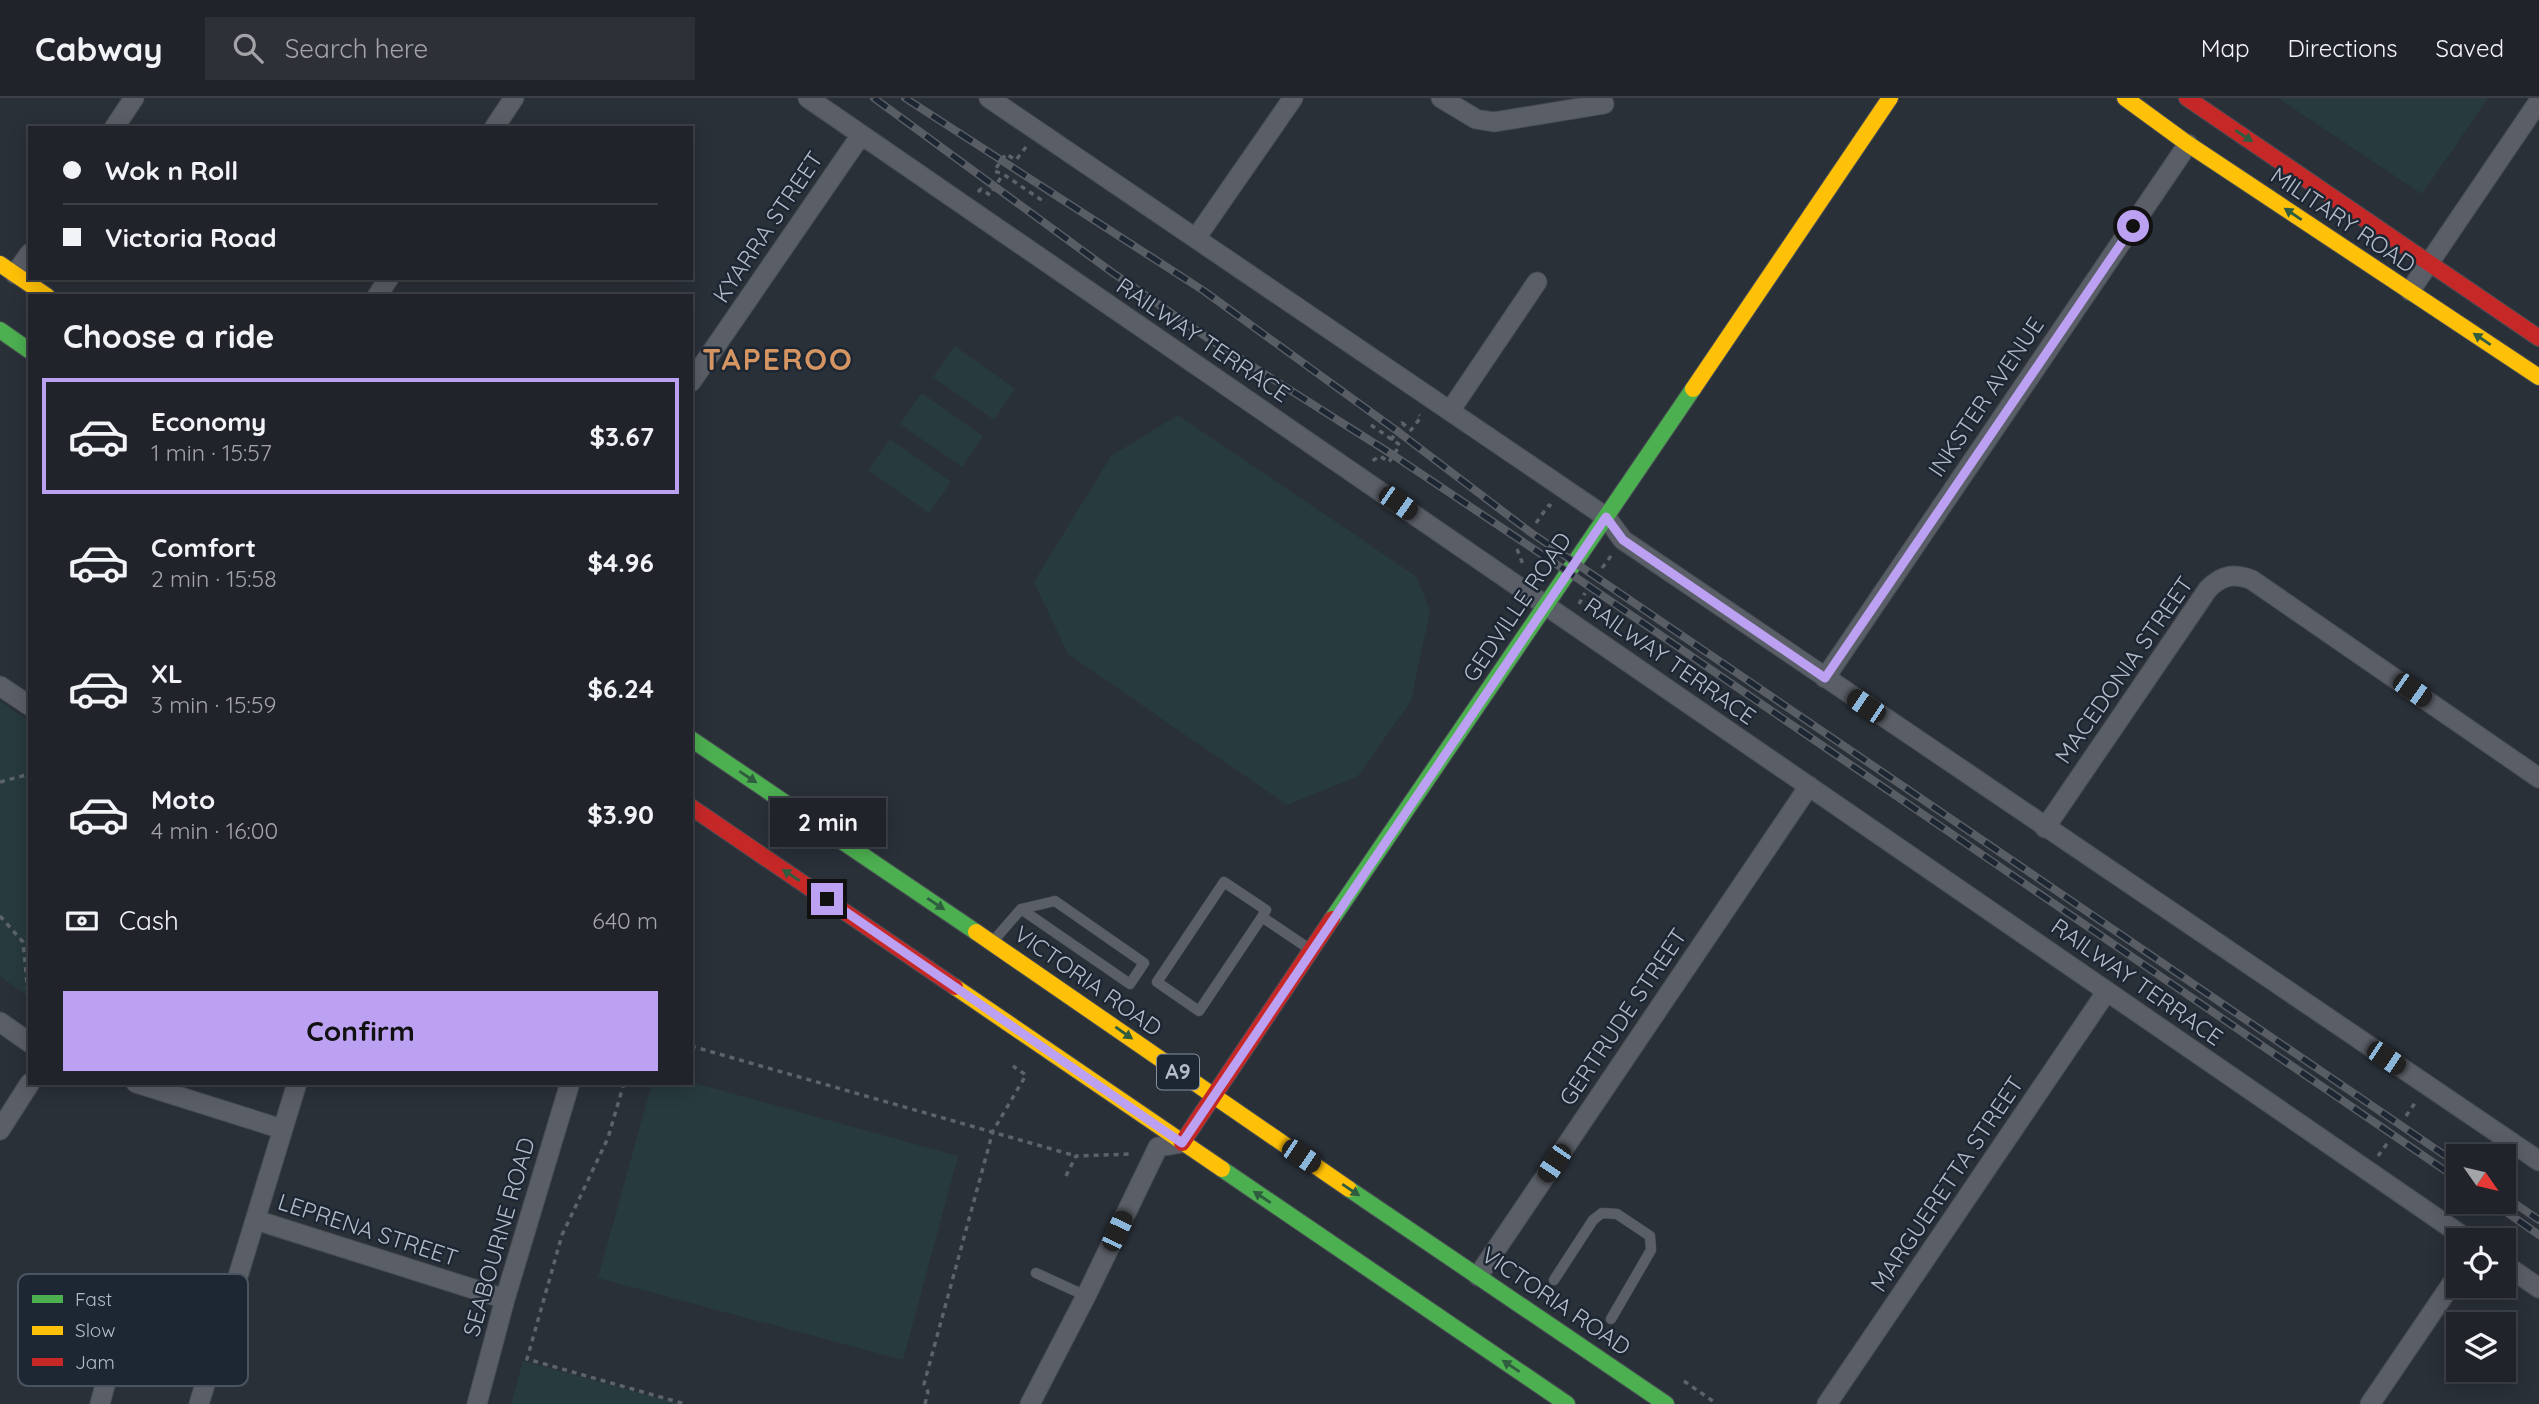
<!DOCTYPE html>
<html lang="en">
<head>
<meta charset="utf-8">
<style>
	:root { --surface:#20242a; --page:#2d3036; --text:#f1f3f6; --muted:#a2a4a8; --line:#3d4147; --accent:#bca0f2 }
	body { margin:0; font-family:Quicksand,sans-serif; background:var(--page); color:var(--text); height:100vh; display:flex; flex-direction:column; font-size:26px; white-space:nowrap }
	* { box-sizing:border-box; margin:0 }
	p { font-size:23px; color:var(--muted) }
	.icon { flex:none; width:38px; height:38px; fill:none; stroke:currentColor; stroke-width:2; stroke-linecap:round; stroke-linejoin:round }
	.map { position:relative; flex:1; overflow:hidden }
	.details { position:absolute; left:28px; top:196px; width:665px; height:791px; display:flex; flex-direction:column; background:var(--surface); border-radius:0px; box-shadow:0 4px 18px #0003,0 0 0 2px var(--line) }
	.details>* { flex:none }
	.banner { position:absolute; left:28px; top:28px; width:665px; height:154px; border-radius:0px; box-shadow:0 4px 18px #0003,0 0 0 2px var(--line); display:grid; align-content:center; height:154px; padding:0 35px; background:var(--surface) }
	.needle { width:46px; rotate:124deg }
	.fabs { position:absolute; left:2446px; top:1046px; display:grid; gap:14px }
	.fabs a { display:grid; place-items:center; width:70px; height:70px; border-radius:0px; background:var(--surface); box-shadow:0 4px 18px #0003,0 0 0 2px var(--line); font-size:35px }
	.end { position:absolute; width:32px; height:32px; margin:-16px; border:9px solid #bca0f2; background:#111; box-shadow:0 0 0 4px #111 }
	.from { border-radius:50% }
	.bubble { position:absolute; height:49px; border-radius:0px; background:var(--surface); box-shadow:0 4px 18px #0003,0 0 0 2px var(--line); font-size:23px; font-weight:700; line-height:49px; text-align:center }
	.car { position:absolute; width:21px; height:42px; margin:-21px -10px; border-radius:9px; box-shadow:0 0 5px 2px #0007; background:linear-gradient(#222 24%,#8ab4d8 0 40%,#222 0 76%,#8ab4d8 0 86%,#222 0) }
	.banner b { display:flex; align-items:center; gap:24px; height:66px; font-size:26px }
	.banner b+b { border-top:2px solid var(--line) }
	.banner i { width:18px; height:18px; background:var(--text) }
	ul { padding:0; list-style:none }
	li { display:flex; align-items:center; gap:21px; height:116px; margin:0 14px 10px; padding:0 21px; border:4px solid transparent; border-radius:0px }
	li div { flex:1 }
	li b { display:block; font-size:26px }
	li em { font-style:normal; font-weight:700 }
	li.current { border-color:var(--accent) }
	li>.icon { width:63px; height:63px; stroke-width:1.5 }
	h2 { padding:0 35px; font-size:32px; line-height:84px }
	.pay { display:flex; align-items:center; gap:18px; height:77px; padding:0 35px; font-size:26px }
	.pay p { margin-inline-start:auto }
	.primary-button { display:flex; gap:14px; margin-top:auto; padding:14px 35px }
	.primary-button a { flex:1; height:80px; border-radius:0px; background:var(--accent); color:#111; font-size:28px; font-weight:700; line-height:80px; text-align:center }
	header { display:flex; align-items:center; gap:42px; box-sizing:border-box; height:98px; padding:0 35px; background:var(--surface); border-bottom:2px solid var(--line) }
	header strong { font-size:33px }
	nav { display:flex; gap:38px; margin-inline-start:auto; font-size:24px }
	.search { width:490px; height:63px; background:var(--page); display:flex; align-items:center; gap:18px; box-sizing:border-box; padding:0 24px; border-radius:0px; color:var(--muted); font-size:26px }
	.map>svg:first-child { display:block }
	.green { fill:#273a3e }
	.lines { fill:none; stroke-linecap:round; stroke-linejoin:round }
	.lane-casing { stroke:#484c53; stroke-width:11 }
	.street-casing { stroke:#484c53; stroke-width:21 }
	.fast-casing { stroke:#484c53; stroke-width:18 }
	.slow-casing { stroke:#484c53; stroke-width:18 }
	.jam-casing { stroke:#484c53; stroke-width:18 }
	.path { stroke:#5d636a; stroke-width:3.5; stroke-dasharray:5 5; stroke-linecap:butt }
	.lane { stroke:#5a5e66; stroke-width:10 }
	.street { stroke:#5a5e66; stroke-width:19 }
	.fast { stroke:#4caf50; stroke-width:16 }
	.slow { stroke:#ffc107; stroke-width:16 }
	.jam { stroke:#c62828; stroke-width:16 }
	.rail-casing { stroke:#595d64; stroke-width:8 }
	.rail { stroke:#1d2633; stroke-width:5; stroke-dasharray:16; stroke-linecap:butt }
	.oneway { fill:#305d3f }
	.route { stroke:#bca0f2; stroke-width:9 }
	.labels { text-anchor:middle; stroke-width:5; stroke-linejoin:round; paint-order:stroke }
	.shield { fill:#1d2633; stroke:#878f9c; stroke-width:2 }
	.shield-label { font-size:21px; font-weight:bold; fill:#b4bcc9 }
	.street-label { font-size:23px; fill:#b4bcc9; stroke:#1d2633 }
	.district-label { font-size:30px; font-weight:bold; letter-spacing:2px; fill:#d59563; stroke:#1d2633 }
	.key { fill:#1d2633; stroke:#4a5360; stroke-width:2 }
	.key-label { font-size:19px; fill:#b4bcc9 }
</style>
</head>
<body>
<header>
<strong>Cabway</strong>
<div class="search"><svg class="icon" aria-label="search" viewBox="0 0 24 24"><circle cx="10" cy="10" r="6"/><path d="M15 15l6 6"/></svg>Search here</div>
<nav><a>Map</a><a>Directions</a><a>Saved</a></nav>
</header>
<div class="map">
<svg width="2539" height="1306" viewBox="0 0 2539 1306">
	<rect width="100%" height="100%" fill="#2a3038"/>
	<!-- green -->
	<path class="green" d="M2278,0H2488L2422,96Z
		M955,248L1015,291L994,322L933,279Z
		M922,295L983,338L962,369L900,326Z
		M1178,317L1417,479L1430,513L1411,603L1358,678L1287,707L1068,556L1034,484L1111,358Z
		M890,341L951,384L929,415L868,372Z
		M0,603L30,624V900L0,878Z
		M691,984L958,1058L903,1262L598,1180L652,985Z
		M523,1263L681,1306H511Z"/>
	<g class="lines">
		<!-- lane casing -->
		<g class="lane-casing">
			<path id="lane" d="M1262,819L1266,812L1224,784L1157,884L1199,913L1262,819L1311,852
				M995,841L1021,811L1055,803L1144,865L1130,886L1021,811
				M1036,1175L1086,1198
				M1554,1182L1593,1122L1602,1115L1617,1116L1650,1138L1651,1152L1611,1221"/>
		</g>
		<!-- street casing -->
		<g class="street-casing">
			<path id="street" d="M808,0L2470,1143
				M989,0L1606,419L1623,442L2539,1063
				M1441,0L1476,21L1494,24L1604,6
				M114,30L134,0
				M494,30L514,0
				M1196,140L1293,0
				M15,176L30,155
				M2410,193L2539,3
				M377,198L389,180
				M691,284L861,37
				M1450,313L1537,184
				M1825,580L2188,46
				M0,588L30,608
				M2045,730L2208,491C2222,477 2233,475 2252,482L2539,680
				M0,924L30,945
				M136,985L282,1031
				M0,1032L30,985
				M256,1122L505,1201
				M2504,1166L2539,1190
				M1478,1178L1809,688
				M100,1306L109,1272L145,1244L213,1257
				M199,1306L297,985
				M477,1306L505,1201L570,985
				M1030,1306L1086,1198L1158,1049L1182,1045
				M1827,1306L2107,893
				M2370,1306L2459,1175"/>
		</g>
		<!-- fast casing -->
		<g class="fast-casing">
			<path id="fast" d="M0,232L30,253
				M691,641L976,834
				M1332,821L1693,291
				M1222,1071L1567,1306
				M1349,1091L1666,1306"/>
		</g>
		<!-- slow casing -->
		<g class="slow-casing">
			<path id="slow" d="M2125,0L2188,46L2539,279
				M0,166L47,198
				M1693,291L1890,0
				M976,834L1349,1091
				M955,889L1222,1071"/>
		</g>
		<!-- jam casing -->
		<g class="jam-casing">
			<path id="jam" d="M2187,0L2539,240
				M691,709L955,889
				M1182,1045L1332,821"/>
		</g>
		<!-- path -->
		<path class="path" d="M1026,49L1016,62L1006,56L994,73L1003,76L1046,105
			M978,94L981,91L990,97L1003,76
			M1371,327L1400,347L1389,364L1380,358L1372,363
			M1391,342L1402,325L1411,332L1421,319L1419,317
			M1536,425L1549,407L1552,409
			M1517,451L1524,469
			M1602,470L1611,458
			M1579,506L1585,495
			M0,684L30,676
			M0,818L23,844L29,907
			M691,948L1076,1058
			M624,985L608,1040L562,1137L527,1261L685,1306
			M2406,1018L2417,1002
			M2378,1058L2389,1043
			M1066,1078L1076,1058L1132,1056
			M1510,1165L1539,1184
			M1684,1283L1717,1306
			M925,1306L928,1294L924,1286L993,1033L1026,977L1013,968"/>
		<!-- lane -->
		<use href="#lane" class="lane"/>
		<!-- street -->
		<use href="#street" class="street"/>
		<!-- fast -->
		<use href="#fast" class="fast"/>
		<!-- slow -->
		<use href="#slow" class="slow"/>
		<!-- jam -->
		<use href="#jam" class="jam"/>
		<!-- rail casing -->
		<g class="rail-casing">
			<path id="rail" d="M874,0L1113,175L1206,239L1393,357L1568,474L2459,1082
				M905,0L1204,193L1397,333L1530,434L2459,1067
				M2504,1098L2539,1122
				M2492,1104L2539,1137"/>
		</g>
		<!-- rail -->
		<use href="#rail" class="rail"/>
	</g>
	<!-- one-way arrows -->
	<defs><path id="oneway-solid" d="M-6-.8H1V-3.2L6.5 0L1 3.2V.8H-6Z" transform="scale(1.75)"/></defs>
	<g class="oneway">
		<use href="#oneway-solid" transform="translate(2244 38) rotate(34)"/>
		<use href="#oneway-solid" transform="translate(2293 116) rotate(-146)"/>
		<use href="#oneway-solid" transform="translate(2482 241) rotate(-146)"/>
		<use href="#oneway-solid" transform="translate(748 679) rotate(34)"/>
		<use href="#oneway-solid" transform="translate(791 777) rotate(-146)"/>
		<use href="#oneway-solid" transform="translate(936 806) rotate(34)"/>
		<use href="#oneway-solid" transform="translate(1124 935) rotate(35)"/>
		<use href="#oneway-solid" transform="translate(1351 1092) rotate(34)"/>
		<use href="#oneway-solid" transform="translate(1262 1099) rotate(-146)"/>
		<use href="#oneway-solid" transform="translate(1511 1268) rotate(-146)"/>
	</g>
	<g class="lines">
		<!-- route -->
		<path class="route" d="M827,801L1182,1045L1606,419L1623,442L1825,580L2133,128"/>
	</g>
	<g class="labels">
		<!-- shield labels -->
		<rect class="shield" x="1157" y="956.5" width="42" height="35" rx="5"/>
		<g class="shield-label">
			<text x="1178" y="981">A9</text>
		</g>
		<!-- street labels -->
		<g class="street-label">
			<text transform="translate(2343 122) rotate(34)" y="8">MILITARY ROAD</text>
			<text transform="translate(768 129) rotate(-56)" y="8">KYARRA STREET</text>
			<text transform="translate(1203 242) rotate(34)" y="8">RAILWAY TERRACE</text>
			<text transform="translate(1986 299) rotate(-56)" y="8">INKSTER AVENUE</text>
			<text transform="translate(1517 509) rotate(-56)" y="8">GEDVILLE ROAD</text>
			<text transform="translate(1670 563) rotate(35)" y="8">RAILWAY TERRACE</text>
			<text transform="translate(2124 572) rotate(-55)" y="8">MACEDONIA STREET</text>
			<text transform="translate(1088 883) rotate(35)" y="8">VICTORIA ROAD</text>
			<text transform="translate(2137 884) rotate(35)" y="8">RAILWAY TERRACE</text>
			<text transform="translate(1623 919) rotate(-56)" y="8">GERTRUDE STREET</text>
			<text transform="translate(1947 1086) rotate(-56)" y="8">MARGUERETTA STREET</text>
			<text transform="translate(368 1132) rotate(18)" y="8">LEPRENA STREET</text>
			<text transform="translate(499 1139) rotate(-74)" y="8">SEABOURNE ROAD</text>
			<text transform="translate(1556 1203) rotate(34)" y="8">VICTORIA ROAD</text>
		</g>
		<!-- district labels -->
		<g class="district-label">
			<text x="778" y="272">TAPEROO</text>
		</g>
	</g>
	<!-- legend -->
	<rect x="18" y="1176" width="230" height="112" rx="10" class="key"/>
	<rect x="32" y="1197" width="31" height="8" fill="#4caf50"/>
	<rect x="32" y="1228" width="31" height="9" fill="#ffc107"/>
	<rect x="32" y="1260" width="31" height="8" fill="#c62828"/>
	<g class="key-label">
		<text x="75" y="1208">Fast</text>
		<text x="75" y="1239">Slow</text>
		<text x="75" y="1271">Jam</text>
	</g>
</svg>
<div class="fabs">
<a><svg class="needle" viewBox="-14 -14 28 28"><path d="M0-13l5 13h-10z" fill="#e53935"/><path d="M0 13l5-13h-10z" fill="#a2a4a8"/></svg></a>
<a><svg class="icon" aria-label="locate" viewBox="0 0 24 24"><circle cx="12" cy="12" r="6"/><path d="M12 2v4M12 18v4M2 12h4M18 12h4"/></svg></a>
<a><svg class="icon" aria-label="layers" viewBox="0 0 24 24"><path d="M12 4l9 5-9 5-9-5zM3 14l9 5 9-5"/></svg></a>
</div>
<i class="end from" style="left:2133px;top:128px"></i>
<i class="end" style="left:827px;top:801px"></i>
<div class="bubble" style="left:770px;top:700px;width:116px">2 min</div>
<i class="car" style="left:1398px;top:405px;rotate:125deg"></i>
<i class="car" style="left:2412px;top:592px;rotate:125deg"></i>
<i class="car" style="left:1866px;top:608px;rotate:304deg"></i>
<i class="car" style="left:2386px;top:960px;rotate:124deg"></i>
<i class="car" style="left:1301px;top:1058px;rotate:124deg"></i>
<i class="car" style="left:1554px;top:1065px;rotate:214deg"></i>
<i class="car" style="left:1117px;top:1133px;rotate:25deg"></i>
<div class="banner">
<b><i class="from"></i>Wok n Roll</b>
<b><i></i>Victoria Road</b>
</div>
<section class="details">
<h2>Choose a ride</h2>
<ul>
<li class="current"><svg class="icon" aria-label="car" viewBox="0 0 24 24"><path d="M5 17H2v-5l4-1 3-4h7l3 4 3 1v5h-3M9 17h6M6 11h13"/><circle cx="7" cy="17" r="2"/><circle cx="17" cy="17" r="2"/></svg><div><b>Economy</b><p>1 min · 15:57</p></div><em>$3.67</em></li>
<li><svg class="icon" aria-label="car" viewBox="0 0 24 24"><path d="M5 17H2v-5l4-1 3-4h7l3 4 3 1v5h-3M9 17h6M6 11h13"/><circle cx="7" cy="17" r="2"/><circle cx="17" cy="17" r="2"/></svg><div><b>Comfort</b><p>2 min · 15:58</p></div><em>$4.96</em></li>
<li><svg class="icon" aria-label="car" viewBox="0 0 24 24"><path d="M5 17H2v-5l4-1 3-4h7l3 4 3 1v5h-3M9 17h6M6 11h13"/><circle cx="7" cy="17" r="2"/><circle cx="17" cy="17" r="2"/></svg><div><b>XL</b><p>3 min · 15:59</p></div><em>$6.24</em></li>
<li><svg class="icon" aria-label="car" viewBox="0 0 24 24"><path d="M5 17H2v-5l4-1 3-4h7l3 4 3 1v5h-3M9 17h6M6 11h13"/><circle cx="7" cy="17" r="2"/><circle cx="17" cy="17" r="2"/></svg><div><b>Moto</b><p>4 min · 16:00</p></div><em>$3.90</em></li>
</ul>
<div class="pay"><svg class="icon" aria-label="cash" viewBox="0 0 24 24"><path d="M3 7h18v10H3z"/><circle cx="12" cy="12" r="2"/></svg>Cash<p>640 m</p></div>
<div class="primary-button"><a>Confirm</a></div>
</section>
</div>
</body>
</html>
